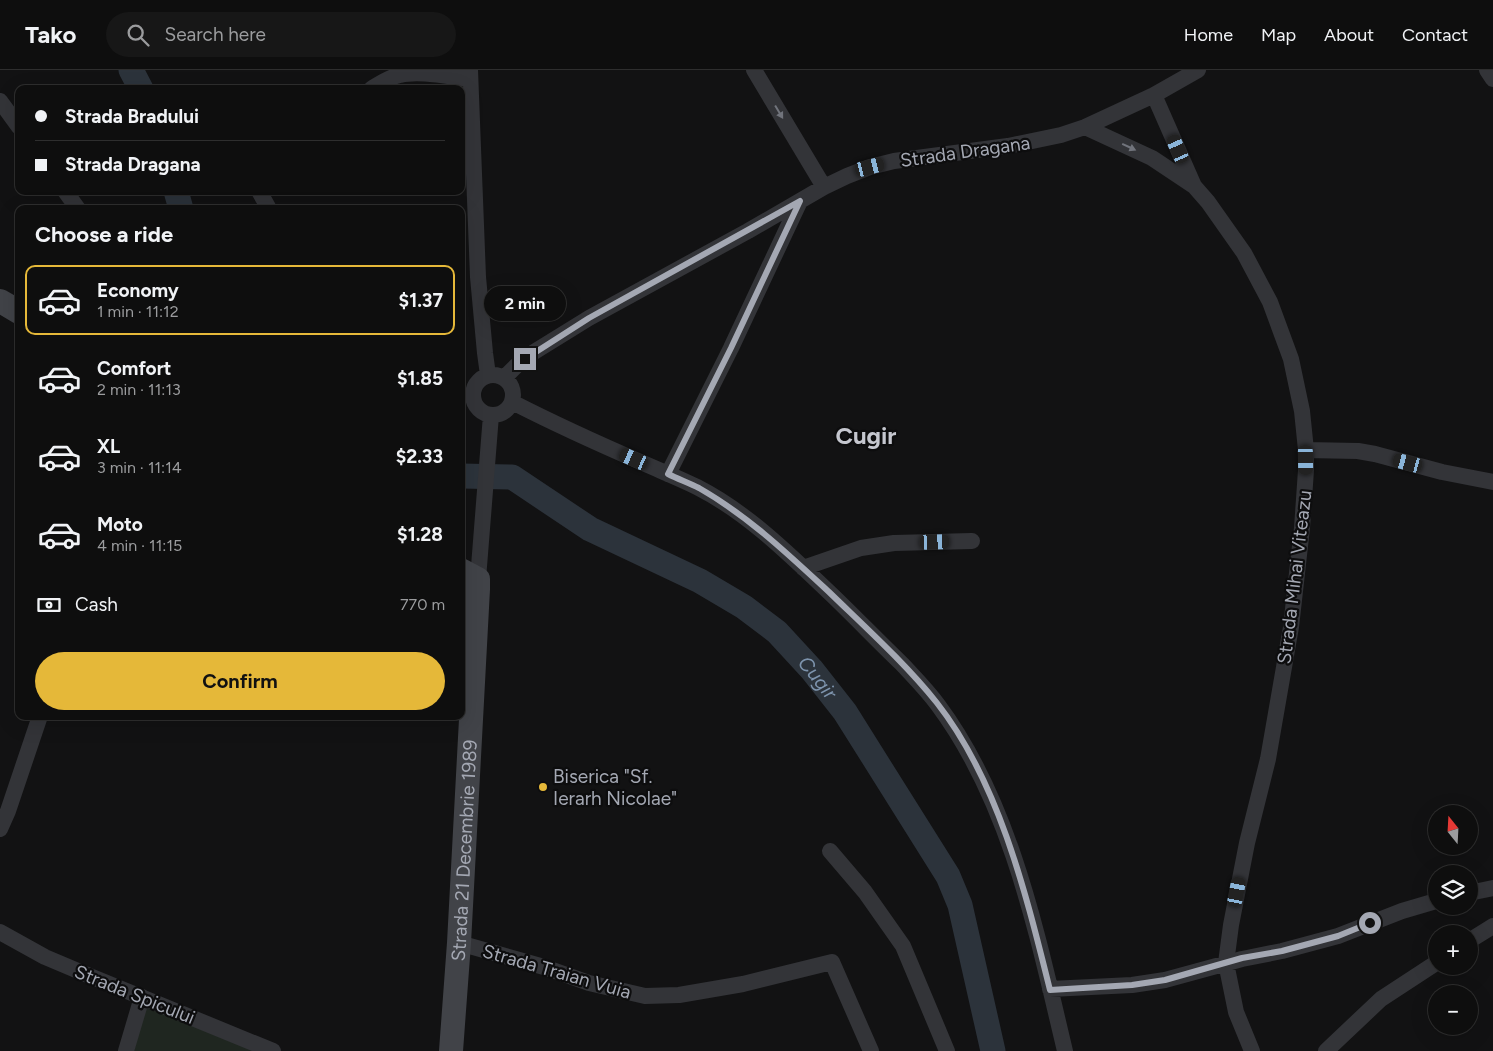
<!DOCTYPE html>
<html lang="en">
<head>
<meta charset="utf-8">
<style>
	:root { --surface:#0e0e0e; --page:#171717; --text:#f1f3f6; --muted:#9b9c9e; --line:#2e2e2e; --accent:#e5b839 }
	body { margin:0; font-family:Figtree,sans-serif; background:var(--page); color:var(--text); height:100vh; display:flex; flex-direction:column; font-size:19px; white-space:nowrap }
	* { box-sizing:border-box; margin:0 }
	p { font-size:16px; color:var(--muted) }
	.icon { flex:none; width:28px; height:28px; fill:none; stroke:currentColor; stroke-width:2; stroke-linecap:round; stroke-linejoin:round }
	.map { position:relative; flex:1; overflow:hidden }
	.sheet { position:absolute; left:15px; top:135px; width:450px; height:515px; display:flex; flex-direction:column; background:var(--surface); border-radius:10px; box-shadow:0 5px 20px #0002,0 0 0 1px var(--line) }
	.sheet>* { flex:none }
	.guide { position:absolute; left:15px; top:15px; width:450px; height:110px; border-radius:10px; box-shadow:0 5px 20px #0002,0 0 0 1px var(--line); display:grid; align-content:center; height:110px; padding:0 20px; background:var(--surface) }
	.needle { width:32px; rotate:342deg }
	.controls { position:absolute; left:1428px; top:735px; display:grid; gap:10px }
	.controls a { display:grid; place-items:center; width:50px; height:50px; border-radius:50%; background:var(--surface); box-shadow:0 5px 20px #0002,0 0 0 1px var(--line); font-size:25px }
	.end { position:absolute; width:22px; height:22px; margin:-11px; border:6px solid #a4a8b3; background:#111; box-shadow:0 0 0 2px #111 }
	.from { border-radius:50% }
	.bubble { position:absolute; height:35px; border-radius:18px; background:var(--surface); box-shadow:0 5px 20px #0002,0 0 0 1px var(--line); font-size:16px; font-weight:700; line-height:35px; text-align:center }
	.car { position:absolute; width:15px; height:30px; margin:-15px -8px; border-radius:6px; box-shadow:0 0 4px 1px #0007; background:linear-gradient(#222 24%,#8ab4d8 0 40%,#222 0 76%,#8ab4d8 0 86%,#222 0) }
	.guide b { display:flex; align-items:center; gap:18px; height:48px; font-size:19px }
	.guide b+b { border-top:1px solid var(--line) }
	.guide i { width:12px; height:12px; background:var(--text) }
	ul { padding:0; list-style:none }
	li { display:flex; align-items:center; gap:15px; height:70px; margin:0 10px 8px; padding:0 10px; border:2px solid transparent; border-radius:10px }
	li div { flex:1 }
	li b { display:block; font-size:19px }
	li em { font-style:normal; font-weight:700 }
	li.selected { border-color:var(--accent) }
	li>.icon { width:45px; height:45px; stroke-width:1.5 }
	h2 { padding:0 20px; font-size:22px; line-height:60px }
	.pay { display:flex; align-items:center; gap:12px; height:55px; padding:0 20px; font-size:19px }
	.pay p { margin-inline-start:auto }
	.primary-button { display:flex; gap:10px; margin-top:auto; padding:10px 20px }
	.primary-button a { flex:1; height:58px; border-radius:30px; background:var(--accent); color:#111; font-size:20px; font-weight:700; line-height:58px; text-align:center }
	header { display:flex; align-items:center; gap:30px; box-sizing:border-box; height:70px; padding:0 25px; background:var(--surface); border-bottom:1px solid var(--line) }
	header strong { font-size:24px }
	nav { display:flex; gap:28px; margin-inline-start:auto; font-size:18px }
	.search { width:350px; height:45px; background:var(--page); display:flex; align-items:center; gap:12px; box-sizing:border-box; padding:0 18px; border-radius:28px; color:var(--muted); font-size:19px }
	.map>svg:first-child { display:block }
	.green { fill:#1f2620 }
	.lines { fill:none; stroke-linecap:round; stroke-linejoin:round }
	.river { stroke:#2c333b; stroke-width:25 }
	.street { stroke:#333438; stroke-width:16 }
	.secondary { stroke:#414348; stroke-width:24 }
	.oneway { fill:#71747c }
	.route { stroke:#a4a8b3; stroke-width:6 }
	.poi-dot { fill:#e5b839; stroke:#0d0d0e; stroke-width:2 }
	.labels { text-anchor:middle; stroke-width:4.5; stroke-linejoin:round; paint-order:stroke }
	.street-label { font-size:19px; fill:#a4a8b3; stroke:#0d0d0e }
	.poi-label { font-size:19px; fill:#a4a8b3; stroke:#0d0d0e; text-anchor:start }
	.water-label { font-size:20px; font-style:italic; fill:#7d93ac; stroke:#0d0d0e }
	.district-label { font-size:24px; font-weight:bold; fill:#c5c7cf; stroke:#0d0d0e }
</style>
</head>
<body>
<header>
<strong>Tako</strong>
<div class="search"><svg class="icon" aria-label="search" viewBox="0 0 24 24"><circle cx="10" cy="10" r="6"/><path d="M15 15l6 6"/></svg>Search here</div>
<nav><a>Home</a><a>Map</a><a>About</a><a>Contact</a></nav>
</header>
<div class="map">
<svg width="1493" height="981" viewBox="0 0 1493 981">
	<rect width="100%" height="100%" fill="#121213"/>
	<!-- green -->
	<path class="green" d="M146,936L260,981H134Z"/>
	<g class="lines">
		<!-- river -->
		<g class="river">
			<path d="M131,0L141,19"/>
			<path d="M176,121L181,139"/>
			<path id="s1" d="M461,406L512,407L590,459L700,511L744,537L777,562L812,600L845,642L948,806L960,835L993,981"/>
		</g>
		<!-- street -->
		<path class="street" d="M470,0L478,207L485,283L488,305
			M754,0L824,117
			M1487,0L1493,9
			M371,19C381,13 389,7 400,5C419,0 450,7 470,9
			M1154,25L1194,116
			M0,31L19,57
			M1085,57L1152,88L1194,116L1208,132L1244,183L1270,232L1291,289L1302,341L1306,380V400L1302,458L1291,557L1268,689L1247,773L1231,855L1226,893L1236,942L1252,981
			M65,121L78,139
			M259,121L269,139
			M473 325a20 20 0 1 1 40 0a20 20 0 1 1-40 0Z
			M504,308L516,296L534,282L589,248L748,161L824,117L847,106L870,97L894,91L1008,76L1061,65L1085,57L1154,25L1198,0
			M512,332C555,354 599,374 643,393C661,401 679,408 697,417C748,443 790,485 831,524C855,547 878,571 902,594C914,607 927,620 938,635C1011,733 1037,864 1065,981
			M1306,380L1358,381L1375,384L1442,402L1493,412
			M668,404L731,278L800,131
			M803,498L861,478L894,473L972,471
			M478,509L491,345
			M0,759L8,741L40,646
			M830,781L865,822L903,876L947,981
			M1469,823L1493,818
			M0,862L45,887L90,906L273,981
			M1469,871L1493,856
			M459,873L544,897L589,913L645,926L679,925L743,914L832,892L871,981
			M1050,919L1132,915L1165,910L1242,889L1282,881L1338,866L1402,841L1436,831
			M126,981L142,927
			M1326,981L1381,929L1436,893"/>
		<!-- secondary -->
		<g class="secondary">
			<path d="M0,231L19,242"/>
			<path id="s2" d="M451,981L459,873L478,519V509L461,500"/>
		</g>
	</g>
	<!-- one-way arrows -->
	<defs><path id="oneway-solid" d="M-6-.8H1V-3.2L6.5 0L1 3.2V.8H-6Z" transform="scale(1.25)"/></defs>
	<g class="oneway">
		<use href="#oneway-solid" transform="translate(779 42) rotate(59)"/>
		<use href="#oneway-solid" transform="translate(1129 77) rotate(25)"/>
	</g>
	<g class="lines">
		<!-- route -->
		<path class="route" d="M525,289L589,248L800,131L731,278L668,404C678,409 689,413 699,418C748,446 788,484 829,522C865,557 905,593 937,633C999,712 1026,824 1050,920L1132,915L1165,910L1242,888L1282,881L1338,866L1370,853"/>
	</g>
	<!-- markers -->
	<circle class="poi-dot" cx="543" cy="717" r="5"/>
	<g class="labels">
		<!-- street labels -->
		<g class="street-label">
			<text transform="translate(965 81) rotate(-8)" y="7">Strada Dragana</text>
			<text transform="translate(1294 507) rotate(-83)" y="7">Strada Mihai Viteazu</text>
			<text dy="7" stroke="none"><textPath href="#s2" startOffset="201">Strada 21 Decembrie 1989</textPath></text>
			<text transform="translate(557 901) rotate(16)" y="7">Strada Traian Vuia</text>
			<text transform="translate(135 924) rotate(22)" y="7">Strada Spicului</text>
		</g>
		<!-- poi labels -->
		<g class="poi-label">
			<text x="553" y="713">Biserica "Sf.<tspan x="553" dy="22">Ierarh Nicolae"</tspan></text>
		</g>
		<!-- water labels -->
		<g class="water-label">
			<text dy="7" stroke="none"><textPath href="#s1" startOffset="420">Cugir</textPath></text>
		</g>
		<!-- district labels -->
		<g class="district-label">
			<text x="866" y="374">Cugir</text>
		</g>
	</g>
</svg>
<div class="controls">
<a><svg class="needle" viewBox="-14 -14 28 28"><path d="M0-13l5 13h-10z" fill="#e53935"/><path d="M0 13l5-13h-10z" fill="#9b9c9e"/></svg></a>
<a><svg class="icon" aria-label="layers" viewBox="0 0 24 24"><path d="M12 4l9 5-9 5-9-5zM3 14l9 5 9-5"/></svg></a>
<a>+</a>
<a>−</a>
</div>
<i class="end from" style="left:1370px;top:853px"></i>
<i class="end" style="left:525px;top:289px"></i>
<div class="bubble" style="left:484px;top:216px;width:82px">2 min</div>
<i class="car" style="left:1178px;top:79px;rotate:336deg"></i>
<i class="car" style="left:870px;top:97px;rotate:76deg"></i>
<i class="car" style="left:634px;top:389px;rotate:294deg"></i>
<i class="car" style="left:1306px;top:390px;rotate:179deg"></i>
<i class="car" style="left:1408px;top:393px;rotate:285deg"></i>
<i class="car" style="left:935px;top:472px;rotate:88deg"></i>
<i class="car" style="left:1237px;top:822px;rotate:11deg"></i>
<div class="guide">
<b><i class="from"></i>Strada Bradului</b>
<b><i></i>Strada Dragana</b>
</div>
<section class="sheet">
<h2>Choose a ride</h2>
<ul>
<li class="selected"><svg class="icon" aria-label="car" viewBox="0 0 24 24"><path d="M5 17H2v-5l4-1 3-4h7l3 4 3 1v5h-3M9 17h6M6 11h13"/><circle cx="7" cy="17" r="2"/><circle cx="17" cy="17" r="2"/></svg><div><b>Economy</b><p>1 min · 11:12</p></div><em>$1.37</em></li>
<li><svg class="icon" aria-label="car" viewBox="0 0 24 24"><path d="M5 17H2v-5l4-1 3-4h7l3 4 3 1v5h-3M9 17h6M6 11h13"/><circle cx="7" cy="17" r="2"/><circle cx="17" cy="17" r="2"/></svg><div><b>Comfort</b><p>2 min · 11:13</p></div><em>$1.85</em></li>
<li><svg class="icon" aria-label="car" viewBox="0 0 24 24"><path d="M5 17H2v-5l4-1 3-4h7l3 4 3 1v5h-3M9 17h6M6 11h13"/><circle cx="7" cy="17" r="2"/><circle cx="17" cy="17" r="2"/></svg><div><b>XL</b><p>3 min · 11:14</p></div><em>$2.33</em></li>
<li><svg class="icon" aria-label="car" viewBox="0 0 24 24"><path d="M5 17H2v-5l4-1 3-4h7l3 4 3 1v5h-3M9 17h6M6 11h13"/><circle cx="7" cy="17" r="2"/><circle cx="17" cy="17" r="2"/></svg><div><b>Moto</b><p>4 min · 11:15</p></div><em>$1.28</em></li>
</ul>
<div class="pay"><svg class="icon" aria-label="cash" viewBox="0 0 24 24"><path d="M3 7h18v10H3z"/><circle cx="12" cy="12" r="2"/></svg>Cash<p>770 m</p></div>
<div class="primary-button"><a>Confirm</a></div>
</section>
</div>
</body>
</html>
